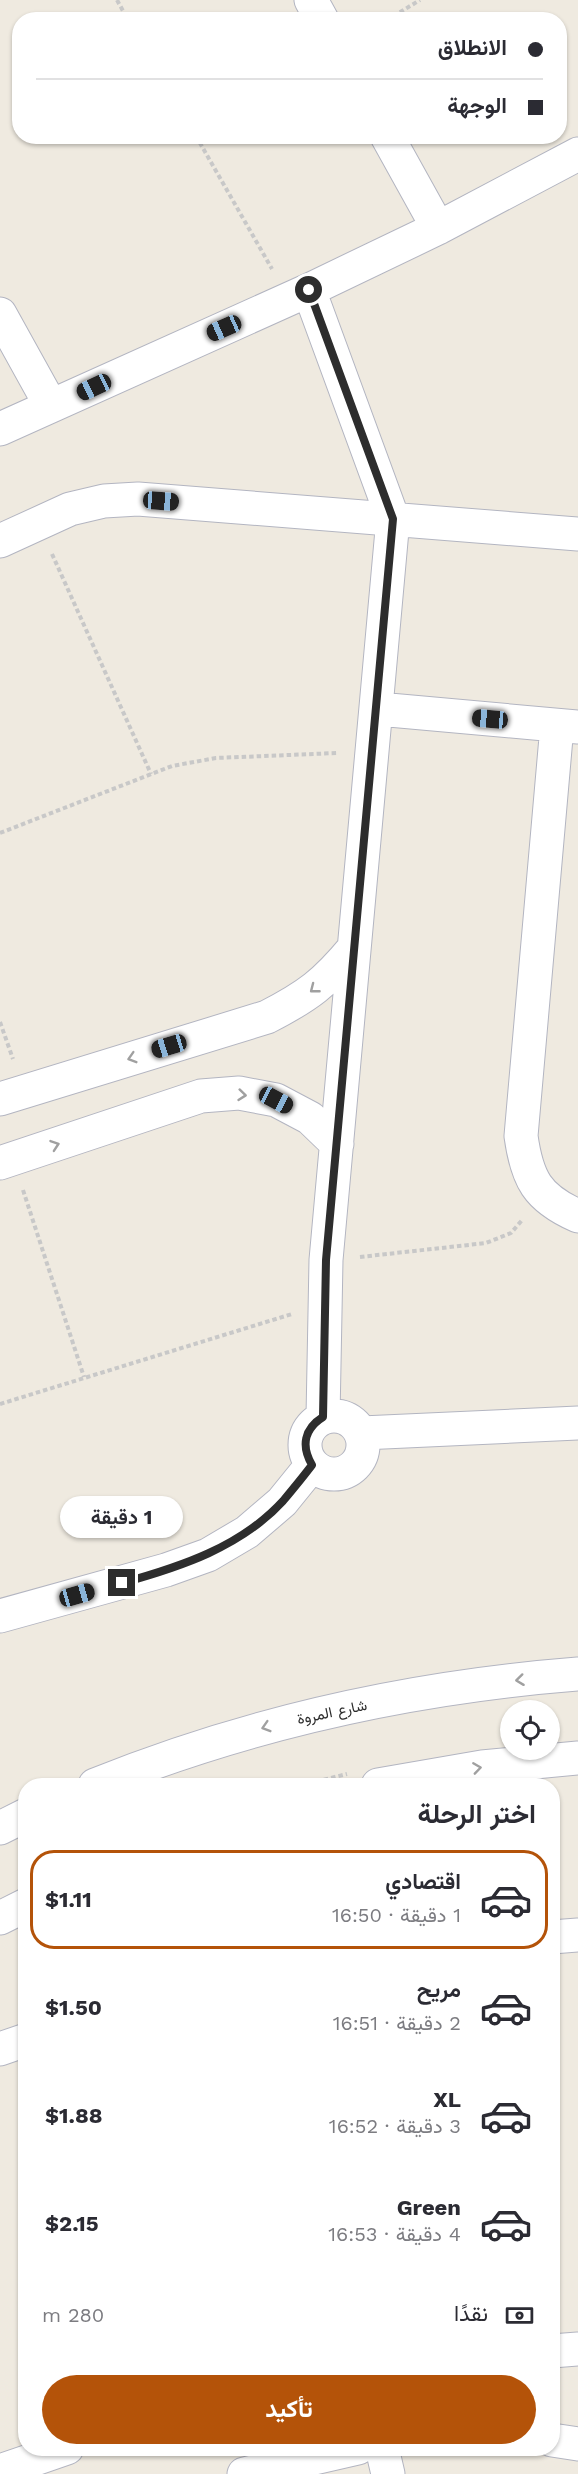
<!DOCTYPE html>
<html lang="ar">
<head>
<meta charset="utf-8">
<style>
	:root { --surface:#fff; --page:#f7f7f7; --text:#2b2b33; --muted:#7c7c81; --line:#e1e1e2; --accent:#b45309 }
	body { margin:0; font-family:"Work Sans",Vazirmatn,sans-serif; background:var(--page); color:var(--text); direction:rtl; height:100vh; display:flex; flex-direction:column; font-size:22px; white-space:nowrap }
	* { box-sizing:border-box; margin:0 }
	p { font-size:20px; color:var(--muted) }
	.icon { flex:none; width:33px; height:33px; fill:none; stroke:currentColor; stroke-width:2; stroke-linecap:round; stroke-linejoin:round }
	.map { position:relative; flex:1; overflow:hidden; direction:ltr }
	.panel { position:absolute; left:18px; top:1778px; width:542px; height:678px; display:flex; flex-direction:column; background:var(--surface); border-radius:24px; box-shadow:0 2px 4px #0004; direction:rtl }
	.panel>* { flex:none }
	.banner { position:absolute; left:12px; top:12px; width:555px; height:132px; border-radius:24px; box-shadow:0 2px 4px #0004; direction:rtl; display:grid; align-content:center; height:132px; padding:0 24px; background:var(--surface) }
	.buttons { position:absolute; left:500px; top:1700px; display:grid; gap:12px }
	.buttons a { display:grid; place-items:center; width:60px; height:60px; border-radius:50%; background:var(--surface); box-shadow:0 2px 4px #0004; font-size:30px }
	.end { position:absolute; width:27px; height:27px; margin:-14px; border:8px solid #2d2d2d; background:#fff; box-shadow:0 0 0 3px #fff }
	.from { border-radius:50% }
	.bubble { position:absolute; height:42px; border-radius:21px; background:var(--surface); box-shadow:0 2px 4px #0004; font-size:20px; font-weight:700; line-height:42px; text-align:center; direction:rtl }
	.car { position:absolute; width:18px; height:36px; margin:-18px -9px; border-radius:8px; box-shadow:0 0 4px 2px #0007; background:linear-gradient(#222 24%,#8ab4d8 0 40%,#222 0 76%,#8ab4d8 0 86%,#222 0) }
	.banner b { display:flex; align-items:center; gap:21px; height:57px; font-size:22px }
	.banner b+b { border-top:2px solid var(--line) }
	.banner i { width:15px; height:15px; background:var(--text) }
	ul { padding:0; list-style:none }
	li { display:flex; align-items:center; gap:18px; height:99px; margin:0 12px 9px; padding:0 12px; border:3px solid transparent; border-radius:24px }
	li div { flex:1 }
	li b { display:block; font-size:22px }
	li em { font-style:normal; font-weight:700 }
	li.on { border-color:var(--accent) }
	li>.icon { width:54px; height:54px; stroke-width:1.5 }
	h2 { padding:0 24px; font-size:27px; line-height:72px }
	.pay { display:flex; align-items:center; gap:15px; height:66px; padding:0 24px; font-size:22px }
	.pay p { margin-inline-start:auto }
	.action { display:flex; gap:12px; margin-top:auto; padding:12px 24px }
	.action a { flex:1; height:69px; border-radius:36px; background:var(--accent); color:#fff; font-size:24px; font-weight:700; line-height:69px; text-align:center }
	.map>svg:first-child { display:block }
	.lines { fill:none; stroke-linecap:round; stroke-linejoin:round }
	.minor-casing { stroke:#b3b5c1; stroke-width:35 }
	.tertiary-casing { stroke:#b3b5c1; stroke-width:35 }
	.path { stroke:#c8c8c8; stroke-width:4; stroke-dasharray:4.5 3; stroke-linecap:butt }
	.minor { stroke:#fff; stroke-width:33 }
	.tertiary { stroke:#fff; stroke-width:33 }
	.oneway { stroke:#a0a0a0 }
	.route { stroke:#2d2d2d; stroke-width:8 }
	.labels { text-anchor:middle; stroke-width:4.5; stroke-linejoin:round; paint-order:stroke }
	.street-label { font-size:15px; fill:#2d2d2d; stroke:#fff }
</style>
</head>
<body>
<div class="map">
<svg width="578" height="2474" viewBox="0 0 578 2474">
	<rect width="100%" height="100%" fill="#efeae0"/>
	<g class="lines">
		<!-- minor casing -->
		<g class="minor-casing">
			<path id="minor" d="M311,0L322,20
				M387,136L438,228
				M309,290L393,519L326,1260L323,1417
				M0,314L51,406
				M0,429L309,290L438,228L578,154
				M0,541L70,509L104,501L138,499L578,534
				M378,709L578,727
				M557,726L521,1136C527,1179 537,1198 578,1216
				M0,1099L267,1017C308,996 325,983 354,948
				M0,1163L201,1096L239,1093L276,1100L310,1118L337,1144
				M305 1445a29 29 0 1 1 58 0a29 29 0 1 1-58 0Z
				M362,1433L578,1423
				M0,1616L166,1570L208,1555L247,1532L282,1502L312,1465
				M552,1937L578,1935
				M0,2049L26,2040
				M552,2351L578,2349
				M552,2440L578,2444
				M382,2448L388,2474
				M0,2471L67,2448
				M244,2474L358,2448"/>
		</g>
		<!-- tertiary casing -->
		<g class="tertiary-casing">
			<path id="tertiary" d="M95,1785C249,1723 413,1687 578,1674
				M378,1785L482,1767L578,1758
				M0,1828L26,1815
				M0,1918L26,1905"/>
		</g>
		<!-- path -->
		<path class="path" d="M117,0L128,20
			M387,20L420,0
			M196,136L272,269
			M52,554L151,774
			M0,833L172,766L216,758L337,753
			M0,1022L13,1059
			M23,1190L84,1377
			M360,1257L486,1243L511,1233L523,1219
			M0,1404L292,1314
			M302,1785L347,1774"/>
		<!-- minor -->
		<use href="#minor" class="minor"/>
		<!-- tertiary -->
		<use href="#tertiary" class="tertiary"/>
	</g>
	<!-- one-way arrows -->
	<defs><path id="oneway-chevron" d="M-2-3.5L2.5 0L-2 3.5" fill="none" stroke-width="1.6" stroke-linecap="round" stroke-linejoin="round" transform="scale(1.5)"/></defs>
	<g class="oneway">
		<use href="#oneway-chevron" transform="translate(314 989) rotate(142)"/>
		<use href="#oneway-chevron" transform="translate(132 1058) rotate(163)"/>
		<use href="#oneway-chevron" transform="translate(242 1095) rotate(6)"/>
		<use href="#oneway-chevron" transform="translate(55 1145) rotate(-19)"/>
		<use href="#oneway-chevron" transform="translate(520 1680) rotate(173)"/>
		<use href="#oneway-chevron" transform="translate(266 1727) rotate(163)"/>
		<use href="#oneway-chevron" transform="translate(477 1768) rotate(-8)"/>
	</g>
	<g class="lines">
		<!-- route -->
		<path class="route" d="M122,1583C180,1567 241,1547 283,1501C293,1489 303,1477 312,1465C301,1446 304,1429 323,1417L326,1260L393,519L309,290"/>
	</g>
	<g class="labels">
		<!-- street labels -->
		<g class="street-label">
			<text transform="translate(332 1712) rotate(-12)" y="5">شارع المروة</text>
		</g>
	</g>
</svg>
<div class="buttons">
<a><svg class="icon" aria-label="locate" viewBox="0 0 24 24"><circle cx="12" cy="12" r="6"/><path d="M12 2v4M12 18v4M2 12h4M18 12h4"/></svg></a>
</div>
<i class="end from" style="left:309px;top:290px"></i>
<i class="end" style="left:122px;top:1583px"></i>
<div class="bubble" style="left:60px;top:1496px;width:123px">1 دقيقة</div>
<i class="car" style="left:224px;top:328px;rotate:246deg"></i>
<i class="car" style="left:94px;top:387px;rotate:245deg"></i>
<i class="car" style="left:161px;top:501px;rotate:94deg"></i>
<i class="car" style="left:490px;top:719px;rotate:275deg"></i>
<i class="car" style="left:169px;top:1046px;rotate:253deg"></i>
<i class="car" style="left:276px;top:1100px;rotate:118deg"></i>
<i class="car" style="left:77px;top:1595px;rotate:74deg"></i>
<div class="banner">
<b><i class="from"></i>الانطلاق</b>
<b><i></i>الوجهة</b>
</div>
<section class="panel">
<h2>اختر الرحلة</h2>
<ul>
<li class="on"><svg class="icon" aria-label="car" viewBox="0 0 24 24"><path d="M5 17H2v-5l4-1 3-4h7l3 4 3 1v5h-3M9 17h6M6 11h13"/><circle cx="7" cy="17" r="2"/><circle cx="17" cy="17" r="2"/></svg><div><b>اقتصادي</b><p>1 دقيقة · 16:50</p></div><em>$1.11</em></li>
<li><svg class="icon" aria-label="car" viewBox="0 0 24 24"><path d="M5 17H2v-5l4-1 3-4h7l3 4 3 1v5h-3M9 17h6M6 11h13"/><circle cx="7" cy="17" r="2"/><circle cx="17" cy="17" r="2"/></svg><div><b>مريح</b><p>2 دقيقة · 16:51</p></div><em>$1.50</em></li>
<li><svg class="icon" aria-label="car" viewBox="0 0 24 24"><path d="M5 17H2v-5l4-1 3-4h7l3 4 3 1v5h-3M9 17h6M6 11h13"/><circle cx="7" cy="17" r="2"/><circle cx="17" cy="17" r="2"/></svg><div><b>XL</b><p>3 دقيقة · 16:52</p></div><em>$1.88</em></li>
<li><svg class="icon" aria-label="car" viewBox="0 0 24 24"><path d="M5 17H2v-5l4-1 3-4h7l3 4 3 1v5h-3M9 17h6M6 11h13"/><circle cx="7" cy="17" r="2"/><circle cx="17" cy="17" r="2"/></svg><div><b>Green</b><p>4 دقيقة · 16:53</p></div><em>$2.15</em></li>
</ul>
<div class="pay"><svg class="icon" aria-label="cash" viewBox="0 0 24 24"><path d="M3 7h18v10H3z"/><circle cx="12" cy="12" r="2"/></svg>نقدًا<p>280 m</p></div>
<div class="action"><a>تأكيد</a></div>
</section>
</div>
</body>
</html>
